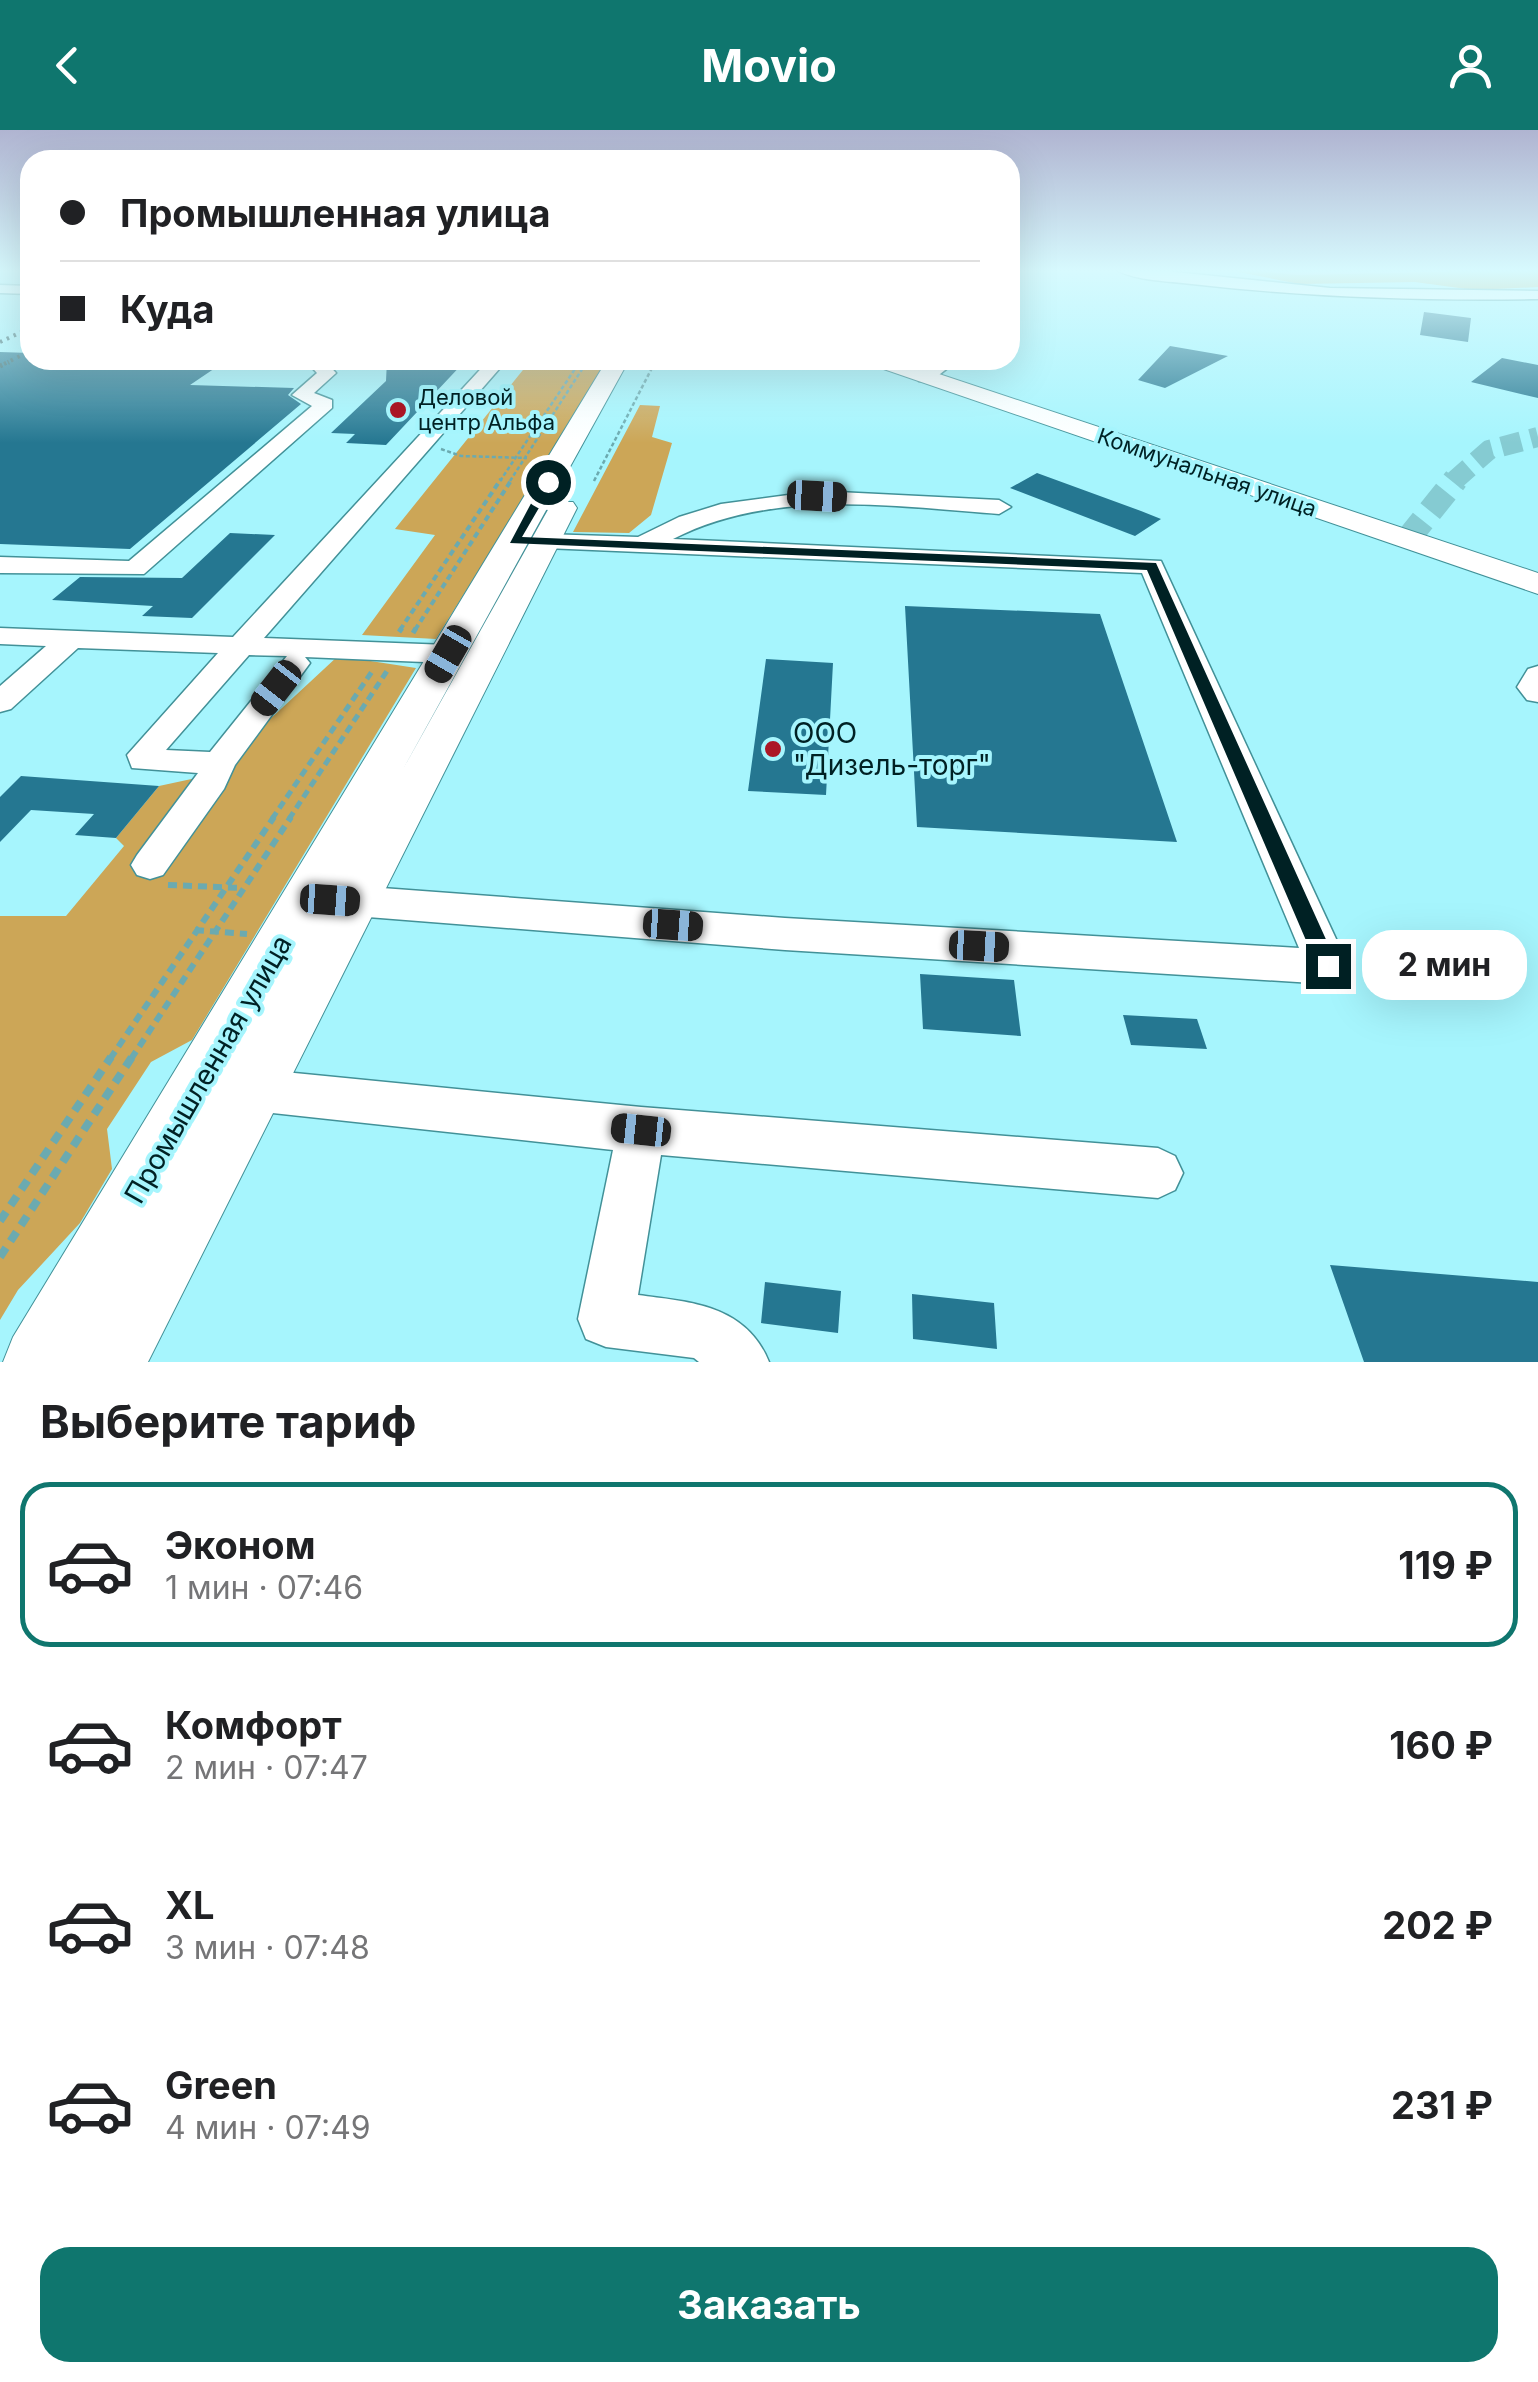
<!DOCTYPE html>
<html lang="ru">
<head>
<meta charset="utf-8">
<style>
	:root { --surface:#fff; --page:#f6f6f6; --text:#202124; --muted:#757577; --line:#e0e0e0; --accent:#0f766e }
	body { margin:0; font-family:Inter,sans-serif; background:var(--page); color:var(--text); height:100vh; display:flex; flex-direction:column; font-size:38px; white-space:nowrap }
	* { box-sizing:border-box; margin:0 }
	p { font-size:32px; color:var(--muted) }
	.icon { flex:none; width:55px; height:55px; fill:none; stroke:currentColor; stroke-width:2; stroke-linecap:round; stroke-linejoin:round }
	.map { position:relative; height:1232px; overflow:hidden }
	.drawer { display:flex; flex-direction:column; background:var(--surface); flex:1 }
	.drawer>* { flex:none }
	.guide { position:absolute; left:20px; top:20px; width:1000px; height:220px; border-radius:30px; box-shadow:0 10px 40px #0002; display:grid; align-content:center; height:220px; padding:0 40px; background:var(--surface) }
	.end { position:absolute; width:45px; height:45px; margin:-22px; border:12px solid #002124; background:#fff; box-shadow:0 0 0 5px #fff }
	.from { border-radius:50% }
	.bubble { position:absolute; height:70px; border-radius:30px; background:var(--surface); box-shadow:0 10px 40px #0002; font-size:32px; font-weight:700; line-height:70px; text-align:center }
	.car { position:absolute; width:30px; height:60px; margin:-30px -15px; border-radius:12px; box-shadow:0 0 8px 2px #0007; background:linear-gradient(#222 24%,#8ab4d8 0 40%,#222 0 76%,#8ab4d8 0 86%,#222 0) }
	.guide b { display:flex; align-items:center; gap:35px; height:95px; font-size:38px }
	.guide b+b { border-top:2px solid var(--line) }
	.guide i { width:25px; height:25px; background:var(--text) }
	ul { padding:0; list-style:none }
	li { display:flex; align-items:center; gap:30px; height:165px; margin:0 20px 15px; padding:0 20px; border:5px solid transparent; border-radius:30px }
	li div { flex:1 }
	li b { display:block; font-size:38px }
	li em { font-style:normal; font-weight:700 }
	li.selected { border-color:var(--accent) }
	li>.icon { width:90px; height:90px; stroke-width:1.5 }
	h2 { padding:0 40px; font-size:45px; line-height:120px }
	.cta { display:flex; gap:20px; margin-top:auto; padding:20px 40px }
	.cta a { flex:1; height:115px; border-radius:30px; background:var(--accent); color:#fff; font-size:40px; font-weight:700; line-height:115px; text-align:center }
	header { display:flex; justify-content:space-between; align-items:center; height:130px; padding:0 40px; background:var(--accent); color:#fff; font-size:45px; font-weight:700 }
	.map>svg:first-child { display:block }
	.forest { fill:#cca657 }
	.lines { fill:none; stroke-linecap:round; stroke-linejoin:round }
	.stream { stroke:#fdb3ae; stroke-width:4 }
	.building { fill:#257791 }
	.minor-tunnel-far1 { stroke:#85cbd2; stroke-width:20; stroke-dasharray:20 10; stroke-linecap:butt }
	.minor-tunnel { stroke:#85cbd2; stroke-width:25; stroke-dasharray:25 12; stroke-linecap:butt }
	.minor-casing { stroke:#429198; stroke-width:3 }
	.major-casing { stroke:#429198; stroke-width:2 }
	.path-far4 { stroke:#6baab0; stroke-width:2.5; stroke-dasharray:4 2.5; stroke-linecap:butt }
	.path-far3 { stroke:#6baab0; stroke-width:4; stroke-dasharray:6 4; stroke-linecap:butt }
	.path-far2 { stroke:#6baab0; stroke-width:5; stroke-dasharray:8 5; stroke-linecap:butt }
	.path-far1 { stroke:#6baab0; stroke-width:6; stroke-dasharray:9 6; stroke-linecap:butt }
	.path { stroke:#6baab0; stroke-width:8; stroke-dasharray:11 8; stroke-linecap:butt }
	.minor { fill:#fff; fill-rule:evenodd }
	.major { fill:#fff; fill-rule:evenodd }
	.rail-far1 { stroke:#305f63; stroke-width:4; stroke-dasharray:2.5 5; stroke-linecap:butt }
	.rail { stroke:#305f63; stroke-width:5; stroke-dasharray:2.5 6; stroke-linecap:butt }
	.route { fill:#002124 }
	.poi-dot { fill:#ab1726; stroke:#a6f5fd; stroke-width:4 }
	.labels { text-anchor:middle; stroke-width:8; stroke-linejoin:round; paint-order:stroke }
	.far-poi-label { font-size:22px; fill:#002124; stroke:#a6f5fd; text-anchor:start }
	.far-street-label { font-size:22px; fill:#002124; stroke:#a6f5fd }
	.poi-label { font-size:28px; fill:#002124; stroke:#a6f5fd; text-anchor:start }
	.street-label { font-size:28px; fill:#002124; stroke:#a6f5fd }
</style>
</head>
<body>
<header><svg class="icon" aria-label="back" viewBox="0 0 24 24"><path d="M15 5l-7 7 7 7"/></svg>Movio<svg class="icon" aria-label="person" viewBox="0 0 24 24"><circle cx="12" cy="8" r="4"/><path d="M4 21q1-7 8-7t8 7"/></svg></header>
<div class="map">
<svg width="1538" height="1232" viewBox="0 0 1538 1232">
	<rect width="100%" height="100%" fill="#a6f5fd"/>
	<!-- forest -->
	<path class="forest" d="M1229,140H1538V157L1474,160L1415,152L1299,154Z
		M531,230H609L436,509L362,505L435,405L395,399Z
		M640,275L660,276L652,307L672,313L651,385L629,403L573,402Z
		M338,526L416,538L192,910L151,932L107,999L112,1039L80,1093L18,1160L0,1190V786H66L124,716L116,708L159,656L210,645Z"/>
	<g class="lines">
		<!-- stream -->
		<path class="stream" d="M1266,140L1298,143L1448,140"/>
	</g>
	<!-- building -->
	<path class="building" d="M1424,182L1471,188L1468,212L1420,205Z
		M1170,216L1228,226L1165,258L1138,250Z
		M0,222L30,223V230H227L190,255L294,258L288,265L301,274L130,419L0,414Z
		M1502,228L1538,235V268L1471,252Z
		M387,230H466L386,315L346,313L355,304L331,303L386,251Z
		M1037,343L1141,381L1161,389L1135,406L1010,358Z
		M230,403L275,405L192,488L142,486L153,476L52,470L80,447L182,448Z
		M905,476L1100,484L1177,712L917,697Z
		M766,529L833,533L826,665L748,661Z
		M21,646L159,656L116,708L75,705L94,684L31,680L0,712V667Z
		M920,844L1014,850L1021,906L923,899Z
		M1123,885L1197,889L1207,919L1131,915Z
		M1330,1135L1538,1152V1232H1364Z
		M765,1152L841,1161L838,1203L761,1193Z
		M912,1164L994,1173L997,1219L913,1209Z"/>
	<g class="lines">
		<!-- minor-tunnel-far1 -->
		<path class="minor-tunnel-far1" d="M1454,351L1489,320L1538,307"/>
		<!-- minor-tunnel -->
		<path class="minor-tunnel" d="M1407,410L1456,349"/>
		<!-- minor casing -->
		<g class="minor-casing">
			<path id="minor" d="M1117,140H1155L1330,158L1538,161V169C1422,171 1307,167 1192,154C1169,151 1136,151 1117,140Z
				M0,155L30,156V164L0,163Z
				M305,230H324L336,243L314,263L332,270V278L144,444L0,443V427L129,431L312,276L292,265L317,243Z
				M489,230H507L264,508L448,515L458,518L462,524L458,530L448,533L305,527L310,533L235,635L224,659L163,745L150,749L137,745L131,735L137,725L198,643L132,638L127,625L218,523L78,518L11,579L0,582V556L46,516L0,514V498L233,507ZM249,525L287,526L210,622L166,620Z
				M938,230H958L931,251H919V243Z
				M818,361L999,370L1011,377L999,384C891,376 773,358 673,409L1161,431L1349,837L1343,849L1328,854L785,820L355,786L341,782L336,771L341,760L355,756L785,788L1299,818L1142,443L545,418L533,411L545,404L638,407L679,387L721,374Z
				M1538,536V572L1527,570L1517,557L1528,539Z
				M254,939L641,977L1158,1018L1175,1026L1183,1043L1175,1060L1158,1068L661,1025L638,1165C691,1172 746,1175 769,1232H699L694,1228L606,1217L586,1209L578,1189L613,1020L254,981L238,975L231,960L238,945Z"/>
		</g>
		<!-- major casing -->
		<g class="major-casing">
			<path id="major" d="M607,230H629L402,641L549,378L553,372H573L577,378L148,1232H3L13,1207Z
				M865,230H897L1538,443V464L869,234Z"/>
		</g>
		<!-- path-far4 -->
		<path class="path-far4" d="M441,319L461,326L527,328
			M500,351L581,230
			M510,351L588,230
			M594,351L656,230"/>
		<!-- path-far3 -->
		<path class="path-far3" d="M400,500L501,349
			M415,500L512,349"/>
		<!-- path-far2 -->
		<path class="path-far2" d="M399,502L402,498
			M413,503L416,498
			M272,689L373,540
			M289,689L387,541"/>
		<!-- path-far1 -->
		<path class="path-far1" d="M168,755L241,758
			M195,800L247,804
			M110,929L274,687
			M131,929L291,687"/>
		<!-- path -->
		<path class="path" d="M0,1091L111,927
			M0,1127L132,927"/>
		<!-- minor -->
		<use href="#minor" class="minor"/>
		<!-- major -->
		<use href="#major" class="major"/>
		<!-- rail-far1 -->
		<path class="rail-far1" d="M0,212L30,198
			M4,234L30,221"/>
		<!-- rail -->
		<path class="rail" d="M0,236L9,232"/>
	</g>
	<!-- sky -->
	<linearGradient id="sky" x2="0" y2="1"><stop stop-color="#b0b4d1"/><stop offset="0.45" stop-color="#d7fafe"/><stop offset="1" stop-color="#d7fafe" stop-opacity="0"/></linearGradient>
	<rect width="1538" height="313" fill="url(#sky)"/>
	<!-- route -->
	<path class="route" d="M544,349L554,352L522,407L1156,433L1338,836L1335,843L1328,845L1317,836L1147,440L510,413Z"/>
	<!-- markers -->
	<g class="poi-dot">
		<circle cx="398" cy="280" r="10"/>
		<circle cx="773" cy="619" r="10"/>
	</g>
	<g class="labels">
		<!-- far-poi labels -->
		<g class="far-poi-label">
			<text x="418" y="275">Деловой<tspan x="418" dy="25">центр Альфа</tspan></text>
		</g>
		<!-- far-street labels -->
		<g class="far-street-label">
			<text transform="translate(1207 342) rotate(19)" y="8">Коммунальная улица</text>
		</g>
		<!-- poi labels -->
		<g class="poi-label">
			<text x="793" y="613">ООО<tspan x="793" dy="32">"Дизель-торг"</tspan></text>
		</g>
		<!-- street labels -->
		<g class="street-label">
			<text transform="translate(208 939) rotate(-60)" y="10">Промышленная улица</text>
		</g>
	</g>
</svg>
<i class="end from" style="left:548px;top:352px"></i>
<i class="end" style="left:1328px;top:836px"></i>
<div class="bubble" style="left:1362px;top:800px;width:165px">2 мин</div>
<i class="car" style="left:817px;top:366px;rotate:93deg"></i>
<i class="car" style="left:448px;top:524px;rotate:210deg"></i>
<i class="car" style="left:276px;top:558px;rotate:218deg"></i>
<i class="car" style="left:330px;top:770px;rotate:94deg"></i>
<i class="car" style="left:673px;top:795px;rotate:94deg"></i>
<i class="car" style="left:979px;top:816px;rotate:93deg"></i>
<i class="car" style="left:641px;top:1000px;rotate:276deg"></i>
<div class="guide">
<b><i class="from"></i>Промышленная улица</b>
<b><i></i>Куда</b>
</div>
</div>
<section class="drawer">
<h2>Выберите тариф</h2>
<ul>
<li class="selected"><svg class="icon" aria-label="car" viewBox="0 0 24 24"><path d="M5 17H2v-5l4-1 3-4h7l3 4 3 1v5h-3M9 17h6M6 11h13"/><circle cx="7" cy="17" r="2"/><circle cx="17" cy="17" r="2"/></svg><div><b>Эконом</b><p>1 мин · 07:46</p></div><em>119 ₽</em></li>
<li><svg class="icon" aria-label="car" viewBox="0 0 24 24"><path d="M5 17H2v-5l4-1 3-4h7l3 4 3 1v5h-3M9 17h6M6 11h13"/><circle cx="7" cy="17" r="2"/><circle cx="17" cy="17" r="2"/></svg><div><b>Комфорт</b><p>2 мин · 07:47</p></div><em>160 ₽</em></li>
<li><svg class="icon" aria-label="car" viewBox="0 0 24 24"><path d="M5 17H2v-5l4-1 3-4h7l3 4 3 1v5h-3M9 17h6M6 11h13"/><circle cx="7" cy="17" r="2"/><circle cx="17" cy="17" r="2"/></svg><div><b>XL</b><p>3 мин · 07:48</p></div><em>202 ₽</em></li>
<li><svg class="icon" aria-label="car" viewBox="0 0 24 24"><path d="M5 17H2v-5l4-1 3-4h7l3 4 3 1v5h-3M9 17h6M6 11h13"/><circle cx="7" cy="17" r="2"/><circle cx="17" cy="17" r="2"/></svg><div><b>Green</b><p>4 мин · 07:49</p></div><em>231 ₽</em></li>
</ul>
<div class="cta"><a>Заказать</a></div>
</section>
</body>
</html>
